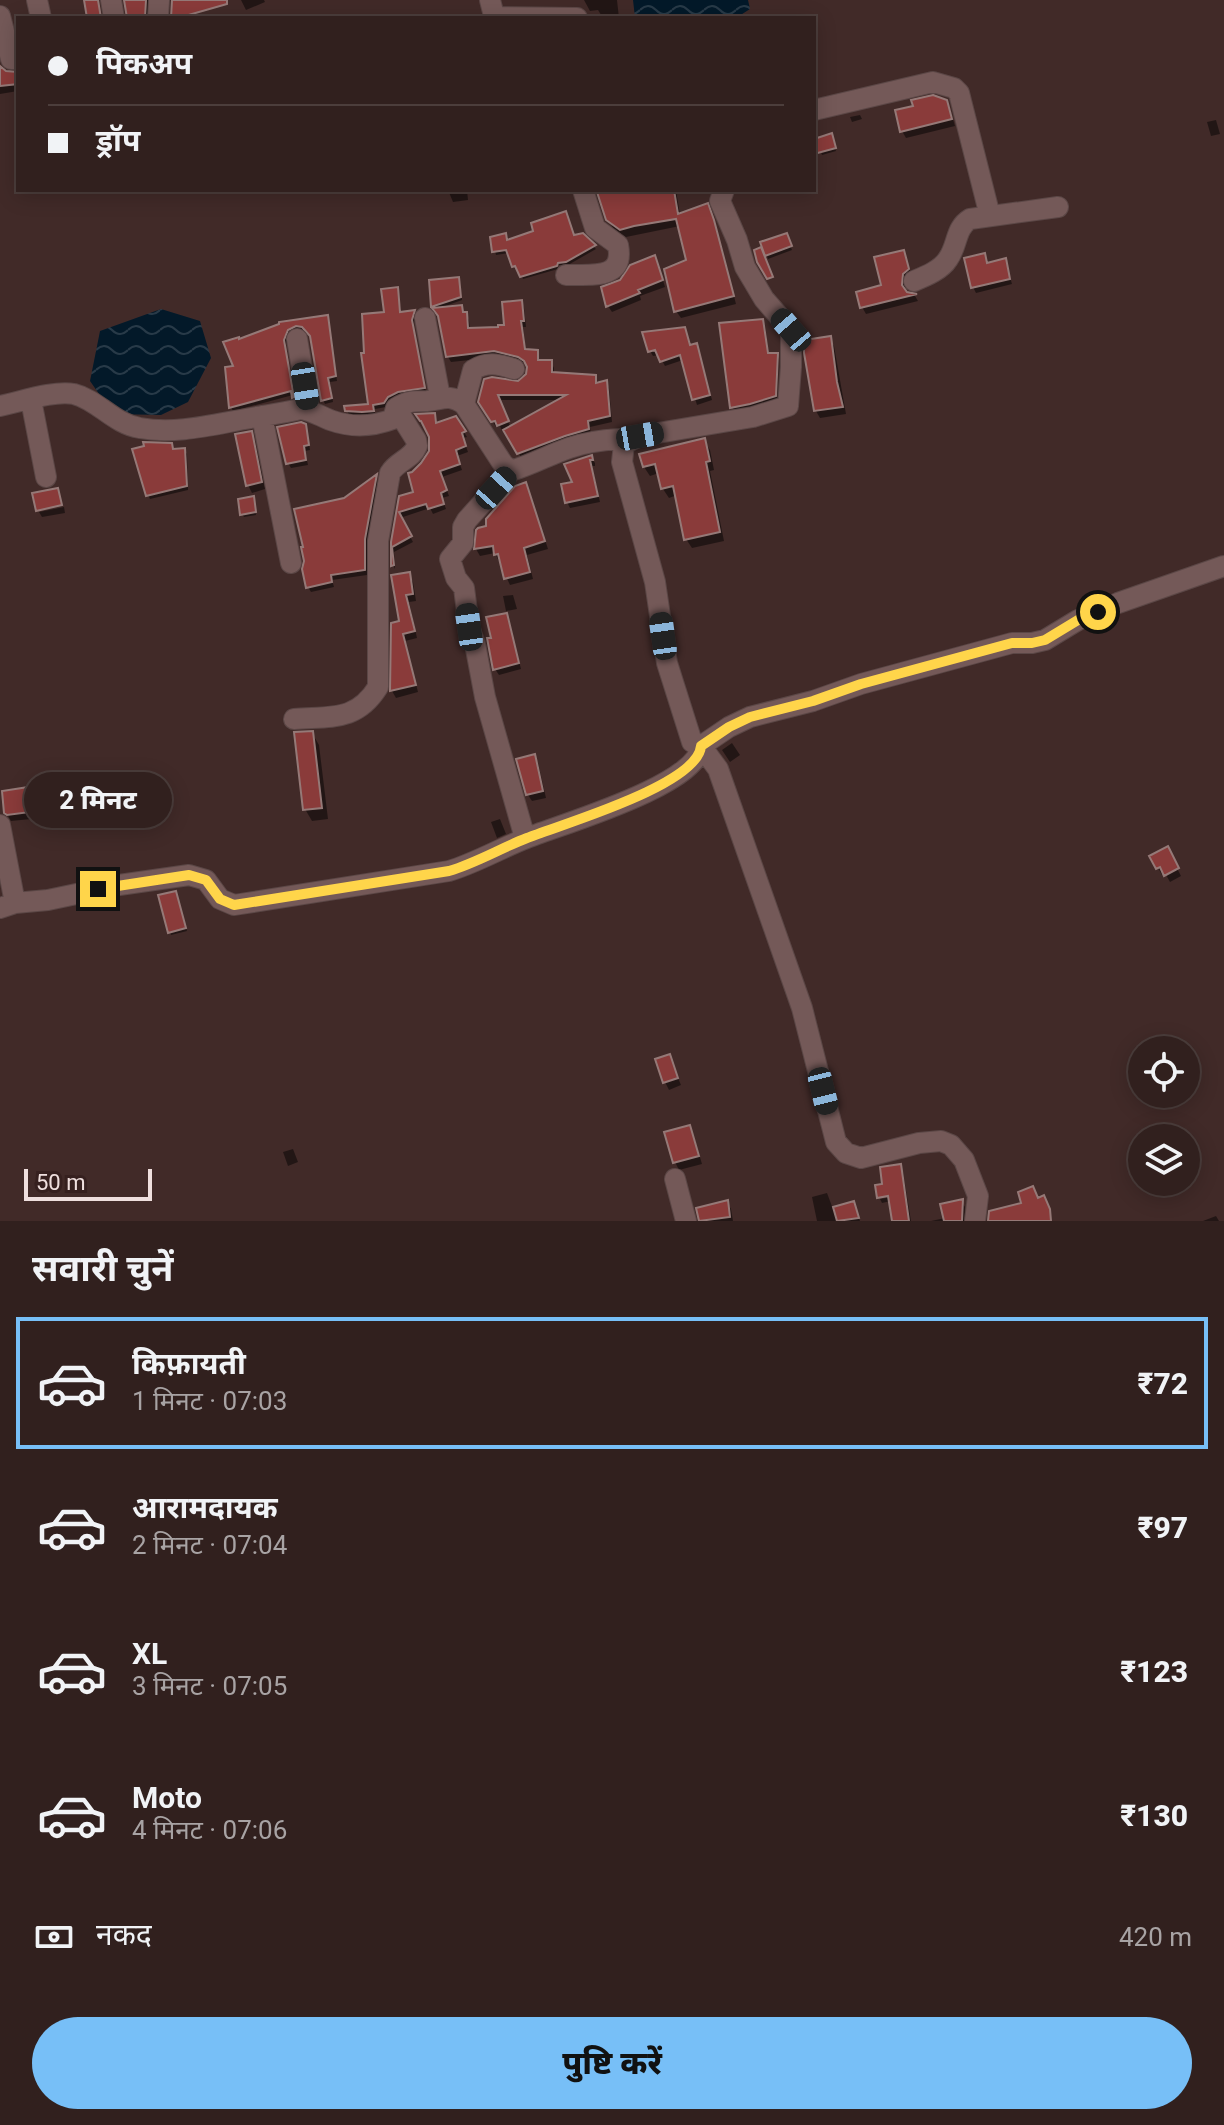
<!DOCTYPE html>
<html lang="hi">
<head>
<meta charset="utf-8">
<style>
	:root { --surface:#31201e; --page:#3d2d2b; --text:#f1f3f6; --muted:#a8a3a4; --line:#4c3e3c; --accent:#77bff7 }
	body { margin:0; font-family:Roboto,"Noto Sans Devanagari",sans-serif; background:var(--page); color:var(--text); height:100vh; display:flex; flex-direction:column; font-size:30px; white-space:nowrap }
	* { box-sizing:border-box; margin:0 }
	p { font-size:26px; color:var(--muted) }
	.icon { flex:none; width:44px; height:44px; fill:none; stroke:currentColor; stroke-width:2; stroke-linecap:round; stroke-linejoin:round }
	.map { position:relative; height:1221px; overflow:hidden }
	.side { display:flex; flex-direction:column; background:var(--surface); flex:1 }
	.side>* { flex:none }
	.guide { position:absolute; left:16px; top:16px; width:800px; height:176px; border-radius:0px; box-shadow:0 4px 20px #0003,0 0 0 2px var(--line); display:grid; align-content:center; height:176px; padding:0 32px; background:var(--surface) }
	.controls { position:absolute; left:1128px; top:1036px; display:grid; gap:16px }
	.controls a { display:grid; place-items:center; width:72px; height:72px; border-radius:50%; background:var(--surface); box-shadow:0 4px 20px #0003,0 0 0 2px var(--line); font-size:40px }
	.scale { position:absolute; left:24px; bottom:20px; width:128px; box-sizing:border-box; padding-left:8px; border:4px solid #efdfde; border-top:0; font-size:22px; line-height:28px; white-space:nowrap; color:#efdfde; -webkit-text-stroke:6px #36201f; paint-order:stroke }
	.end { position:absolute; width:36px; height:36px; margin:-18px; border:10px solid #ffd54a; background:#111; box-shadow:0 0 0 4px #111 }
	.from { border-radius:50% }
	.bubble { position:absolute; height:56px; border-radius:28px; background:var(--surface); box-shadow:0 4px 20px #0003,0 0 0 2px var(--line); font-size:26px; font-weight:800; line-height:56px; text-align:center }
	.car { position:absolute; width:24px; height:48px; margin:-24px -12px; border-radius:10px; box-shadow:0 0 6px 2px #0007; background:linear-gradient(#222 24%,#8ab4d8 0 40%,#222 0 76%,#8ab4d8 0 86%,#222 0) }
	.guide b { display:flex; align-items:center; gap:28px; height:76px; font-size:30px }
	.guide b+b { border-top:2px solid var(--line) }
	.guide i { width:20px; height:20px; background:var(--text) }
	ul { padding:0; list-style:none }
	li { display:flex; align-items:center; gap:24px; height:132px; margin:0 16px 12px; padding:0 16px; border:4px solid transparent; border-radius:0px }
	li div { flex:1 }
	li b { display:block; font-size:30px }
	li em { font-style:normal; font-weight:800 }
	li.current { border-color:var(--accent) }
	li>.icon { width:72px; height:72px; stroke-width:1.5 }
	h2 { padding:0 32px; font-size:36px; line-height:96px }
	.pay { display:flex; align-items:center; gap:20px; height:88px; padding:0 32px; font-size:30px }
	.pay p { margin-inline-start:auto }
	.cta { display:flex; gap:16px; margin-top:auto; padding:16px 32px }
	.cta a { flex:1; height:92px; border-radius:48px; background:var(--accent); color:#111; font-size:32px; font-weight:800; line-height:92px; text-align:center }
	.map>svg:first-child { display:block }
	.water { fill:url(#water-waves) }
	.shadow { fill:#0007; fill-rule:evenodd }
	.building { fill:#8a3b3a; stroke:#957977; stroke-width:2 }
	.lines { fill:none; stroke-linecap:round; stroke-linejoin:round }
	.minor-casing { stroke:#5b4746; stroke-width:22 }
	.minor { stroke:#745958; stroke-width:20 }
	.route { stroke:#ffd54a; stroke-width:10 }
</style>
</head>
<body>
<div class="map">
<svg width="1224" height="1221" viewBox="0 0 1224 1221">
	<defs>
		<pattern id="water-waves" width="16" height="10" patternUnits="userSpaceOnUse" patternTransform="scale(2)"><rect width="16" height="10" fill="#031929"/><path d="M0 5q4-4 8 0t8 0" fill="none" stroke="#283a48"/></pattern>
	</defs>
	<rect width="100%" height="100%" fill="#412a28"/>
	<!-- water -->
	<path class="water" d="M633,0H748L750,9L736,18H635Z
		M161,309L200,321L211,358L188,402L161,415L113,414L90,381L100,331Z"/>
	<!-- shadow -->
	<path class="shadow" d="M125,0H150L147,18H129Z
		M241,0H264L265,2L246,10Z
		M584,0H617L619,18H603L598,10L590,11Z
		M0,73H18V91L0,94Z
		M946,101L950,109L955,126L906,138L902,131Z
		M860,115L862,119L852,122L850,117Z
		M1216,120L1220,134L1211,136L1207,122Z
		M832,139L836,151L822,155L821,152Z
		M448,190H467L468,200L453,202Z
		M608,190H676L680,215L711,213L717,230L736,304L681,318L676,311L689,261L680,226L626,237L613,228L608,219Z
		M582,235L596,249L568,265H558V269L523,279L518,268L515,269L514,266L509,253L496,255L492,238L507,242L573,237Z
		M787,238L792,250L768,259L763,243Z
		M903,252L912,276L906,281L905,293L915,296L918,301L866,314L862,307L884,287Z
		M984,256L988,264L1005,260L1012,284L976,293L973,287Z
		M658,264L665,287L640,296L641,300L612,312L608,306L621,281Z
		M431,282H460L462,300L440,308L461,307L469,320L470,330L506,327L521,302L524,308L526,327H523L526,351L537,352L540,362H551L554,368V374L595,377L599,384L606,383L609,388L612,422L590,427L591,435L522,459L506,430L502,431L500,426L496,427L480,401L518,384L528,374L529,366L523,362L498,357L451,362L448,357L440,316L433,306ZM499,400H561L511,428Z
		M397,289L399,294L401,314L414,312L416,316L413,326L426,392L386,407L375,409V415H349L347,410L371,406L386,314Z
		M327,317L329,322L337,381L330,382L333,402L325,404L323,400L312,337L307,331L299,330L290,334L285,346L294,397L293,395L233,411L231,407L236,368L225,344Z
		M762,321L765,325L769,355H777L779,359L777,400L735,411L732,407Z
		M687,335L691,347L696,346L699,351L712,400L697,405L683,360L665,366L659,355L653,356L650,351Z
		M830,339L834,346L846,414L820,418L816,411L806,342Z
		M434,415L437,424L456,419L467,437L463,438L468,452L457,456L462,470L442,477L449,496L442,498L446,509L433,514L430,508L400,518L413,542L394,552L395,569L393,565V542L401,497L415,493L413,474L431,452Z
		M304,425L307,431L310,450L305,451L308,465L291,468L288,463Z
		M251,433L255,441L265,489L252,493L248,485Z
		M704,440L710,450L714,470L710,471L724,541L692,548L686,539L677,495L669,498L663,489L659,473L650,476L644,467Z
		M171,445L174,449L184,450L187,454L188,490L150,499L148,495Z
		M591,458L595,463V466H592L600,502L570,508L567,502L575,483Z
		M376,477L378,482L367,546V575L332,580L334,587L311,592L308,587L306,561L345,500Z
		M525,484L529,491L548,549L527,555L533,579L510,585L495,553L480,556L476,549L479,529L488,528Z
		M254,502L256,515L244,517L242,514Z
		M64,507L65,513L42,517L39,512Z
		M409,574L413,582L416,601L409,602L417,638L405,641L418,692L396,698L392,691L393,624L401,622Z
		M513,595L517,609L506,611L503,596Z
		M506,615L509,622L521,669L499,675L495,669L493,639Z
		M312,733L319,745L328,819L312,821L305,809Z
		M732,743L740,755L730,762L722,750Z
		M534,756L538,763L546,798L532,801L528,795L519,760Z
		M34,788L38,796L41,818L11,821L6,812Z
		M500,819L506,834L497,838L491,822Z
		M1167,849L1181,876L1170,882L1165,873L1162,875L1152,857Z
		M177,896L187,931L171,935L170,932Z
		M669,1057L681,1085L669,1090L665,1082Z
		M689,1127L693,1134L702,1164L679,1170L675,1162Z
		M293,1149L298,1162L288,1166L283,1152Z
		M900,1166L903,1172L911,1221H894L891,1201L882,1203L880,1199L899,1196L884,1185Z
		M827,1193L833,1209L853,1203L860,1221H817L812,1197Z
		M727,1202L731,1209L733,1221H700L698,1210Z
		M962,1202L965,1207L964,1221H931L945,1218Z
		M1216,1216L1219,1221H1203Z"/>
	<!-- building -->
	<path class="building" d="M84,0H98L101,18H87Z
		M124,0H146L145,18H127Z
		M172,0H227V4L178,18H171Z
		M0,66L6,71L18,72V84L0,86Z
		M933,95L947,100L952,119L900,132L895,110L913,106L911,100Z
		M832,133L836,148L814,154V139Z
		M610,190H674L678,214L708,203L714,220L734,296L674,312L664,269L686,260L676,219L634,226L620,230L606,220L597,192Z
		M566,211L574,235L583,233L596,245L566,262L558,263L557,266L520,277L515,266L512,267L506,250L492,252L490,237L506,233L507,240L533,231L531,223Z
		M787,233L792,246L765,256L760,242Z
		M761,247L773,277L767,279L757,262L754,250Z
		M904,250L909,269L903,274L902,285L907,292L917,294L860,308L856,292L881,285L874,257Z
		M985,253L987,263L1006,258L1010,279L971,288L964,258Z
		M655,255L663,280L638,290L640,293L606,307L601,287L620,280L630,265Z
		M459,277L461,297L431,307L429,280Z
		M398,287L400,312L415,310L412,320L425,388L398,392L388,397L384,403L373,405L374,411L362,412L345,411L344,406L368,404L361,353H364L362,314L384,312L381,289Z
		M522,300L524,321H521L525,349L538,350V360H552V372L596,375V383L607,380L610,416L588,421L589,429L565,436L517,454L503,430L566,395H498L509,421L497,426L495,421L491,422L478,402L484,379L492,377L518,381L526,374L527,367L524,361L518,357L494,351L446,357L438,316L432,308L462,305L463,312H467L468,328L498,327V325H504L502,302Z
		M328,315L336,376L328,378L332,398L321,401L310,336L302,327L296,326L288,330L284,340L294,397L292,398L291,391L229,408L225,367L233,366L223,342L239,337V339L279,324V322Z
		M763,319L768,353H778L776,396L750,404L730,408L719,323Z
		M685,327L690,345L697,343L710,395L692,400L680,355L660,362L655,350L648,352L642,332Z
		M831,336L837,382L843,407L814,411L804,353V340Z
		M435,413L436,423L456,416L466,431L462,433L466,446L456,450L460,464L440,471L447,490L441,493L444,504L428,509L426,504L399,512L412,536L392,547L394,565L391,566V542L399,496L413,492L408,473L412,472L421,463L429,451V437L421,421H420L415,414Z
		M301,422L306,424L309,445L304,446L306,460L286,464L277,427Z
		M252,431L262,482L246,486L235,434Z
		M705,438L710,461L706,462L720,532L684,540L673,486L661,489L655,464L643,467L639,454Z
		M143,442L172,443L173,449L185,448L187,486L146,496L132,449L144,446Z
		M592,455L593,460H590L598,496L565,503L561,484L572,482L564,464Z
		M377,474L365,539V570L331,575L332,582L306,588L302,569L304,561L301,547H303L294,509L344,498Z
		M526,482L545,541L524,548L530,572L504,579L498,554L494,555L493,546L474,549L476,530L478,528L486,526V519L515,486Z
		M58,488L62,505L36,511L32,493Z
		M254,496L256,512L240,515L238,499Z
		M410,572L413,594L406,595L415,631L403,634L416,685L390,691L391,623L399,621L391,575Z
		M507,613L519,663L493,670L487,638H491L486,617Z
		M313,731L322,808L303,810L294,732Z
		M535,754L543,791L526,795L516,759Z
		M35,786L38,811L7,815L4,813L2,791Z
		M1168,846L1179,868L1164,876L1160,867L1156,869L1149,856Z
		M176,891L186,928L168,933L158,895Z
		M670,1054L678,1078L663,1083L655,1059Z
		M690,1125L699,1156L673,1163L664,1132Z
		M901,1164L909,1221H892L888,1196L877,1198L875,1185L882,1184L880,1167Z
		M1033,1186L1038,1198L1044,1195L1050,1209L1051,1221H988L989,1211L1021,1203L1018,1192Z
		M963,1199L962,1221H944L940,1204Z
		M728,1200L730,1217L699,1221L696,1208Z
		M854,1201L859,1218L837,1221L833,1207Z"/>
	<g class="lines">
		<!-- minor casing -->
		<g class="minor-casing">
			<path id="minor" d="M37,0L41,18
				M111,0L114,18
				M490,0L493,12L498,17L577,18
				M0,16L11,59H18
				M158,18L159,0
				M814,110L933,82L954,88L959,93L990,216
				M724,190L720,201L737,240L745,267L764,299L791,330V367L788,406L753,417L640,436L624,444L622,462L655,582L667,663L692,742L701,746L729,727L750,717L813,701L861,684L1012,643H1032L1045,640L1078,620L1118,603L1224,566
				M566,275C590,274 625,281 618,245L595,228L583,190
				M914,281C926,276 941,270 948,259C958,245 955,228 970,219L1058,207
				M425,318L440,397
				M297,339L309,410
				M31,400L46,477
				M464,404L473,370C487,361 498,364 514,369
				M0,406C20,402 54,390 74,394C98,400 114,424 140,428C176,435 215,424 251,418C267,415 284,413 300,409C311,410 320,416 330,420C352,428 372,427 393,419L396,408C407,401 414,401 427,401C443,400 447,393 464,404L503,464L511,471C531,465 549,455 569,448C586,442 602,440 619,439L624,444
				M262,416L291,563
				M511,471L467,520L463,527V543L450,559L456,578L464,588L469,627L475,644L485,697L525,838
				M294,719C331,716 356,722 378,687V541L390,473C397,461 412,459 417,446L416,440L396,408
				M701,746L718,769L802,1008L836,1142L846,1153L861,1158L919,1143L941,1141L951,1145L964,1160L978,1196L975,1221
				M0,825L15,903
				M0,908L15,903L48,900L119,885L189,875L206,880L220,899L234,905L449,871C476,863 501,848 527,838C562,824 698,785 701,746
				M675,1179L686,1221"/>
		</g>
		<!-- minor -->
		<use href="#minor" class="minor"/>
	</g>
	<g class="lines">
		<!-- route -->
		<path class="route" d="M98,889L189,875L206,880L220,899L234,905L449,871C476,863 501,848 527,838C562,824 698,785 701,746L729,727L750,717L813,701L861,684L1012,643H1032L1045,640L1078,620L1098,612"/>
	</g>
</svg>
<div class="controls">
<a><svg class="icon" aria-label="locate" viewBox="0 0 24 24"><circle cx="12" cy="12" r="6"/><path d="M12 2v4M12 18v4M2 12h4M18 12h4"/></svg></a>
<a><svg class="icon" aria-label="layers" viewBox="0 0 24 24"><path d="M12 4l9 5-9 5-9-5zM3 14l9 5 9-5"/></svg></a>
</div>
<div class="scale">50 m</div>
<i class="end from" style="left:1098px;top:612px"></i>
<i class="end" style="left:98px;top:889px"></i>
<div class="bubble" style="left:24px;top:772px;width:148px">2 मिनट</div>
<i class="car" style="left:791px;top:330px;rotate:319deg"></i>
<i class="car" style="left:305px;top:386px;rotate:171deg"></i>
<i class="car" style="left:640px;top:436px;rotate:80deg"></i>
<i class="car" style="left:496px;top:488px;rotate:42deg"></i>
<i class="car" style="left:469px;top:627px;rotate:352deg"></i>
<i class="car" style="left:663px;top:636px;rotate:352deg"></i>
<i class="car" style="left:823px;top:1091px;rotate:166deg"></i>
<div class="guide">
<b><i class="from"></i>पिकअप</b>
<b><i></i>ड्रॉप</b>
</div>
</div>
<section class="side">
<h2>सवारी चुनें</h2>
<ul>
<li class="current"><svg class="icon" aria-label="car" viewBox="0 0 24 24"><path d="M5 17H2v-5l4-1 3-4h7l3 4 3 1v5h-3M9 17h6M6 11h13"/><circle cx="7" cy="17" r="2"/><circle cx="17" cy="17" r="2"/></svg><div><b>किफ़ायती</b><p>1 मिनट · 07:03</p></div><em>₹72</em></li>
<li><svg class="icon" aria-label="car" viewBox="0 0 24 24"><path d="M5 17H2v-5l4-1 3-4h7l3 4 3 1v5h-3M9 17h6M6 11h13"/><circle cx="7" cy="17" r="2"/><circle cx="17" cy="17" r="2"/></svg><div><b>आरामदायक</b><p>2 मिनट · 07:04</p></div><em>₹97</em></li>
<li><svg class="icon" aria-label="car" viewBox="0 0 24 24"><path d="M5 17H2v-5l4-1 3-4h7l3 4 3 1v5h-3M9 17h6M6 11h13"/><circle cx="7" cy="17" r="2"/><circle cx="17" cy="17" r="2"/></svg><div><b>XL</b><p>3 मिनट · 07:05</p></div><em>₹123</em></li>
<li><svg class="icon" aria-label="car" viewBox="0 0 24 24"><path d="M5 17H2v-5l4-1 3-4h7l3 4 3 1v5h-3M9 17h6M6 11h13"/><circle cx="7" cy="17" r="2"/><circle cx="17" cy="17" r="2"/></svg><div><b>Moto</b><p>4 मिनट · 07:06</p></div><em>₹130</em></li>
</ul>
<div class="pay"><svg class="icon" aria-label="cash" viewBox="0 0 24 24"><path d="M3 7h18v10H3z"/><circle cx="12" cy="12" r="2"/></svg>नकद<p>420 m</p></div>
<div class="cta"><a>पुष्टि करें</a></div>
</section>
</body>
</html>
